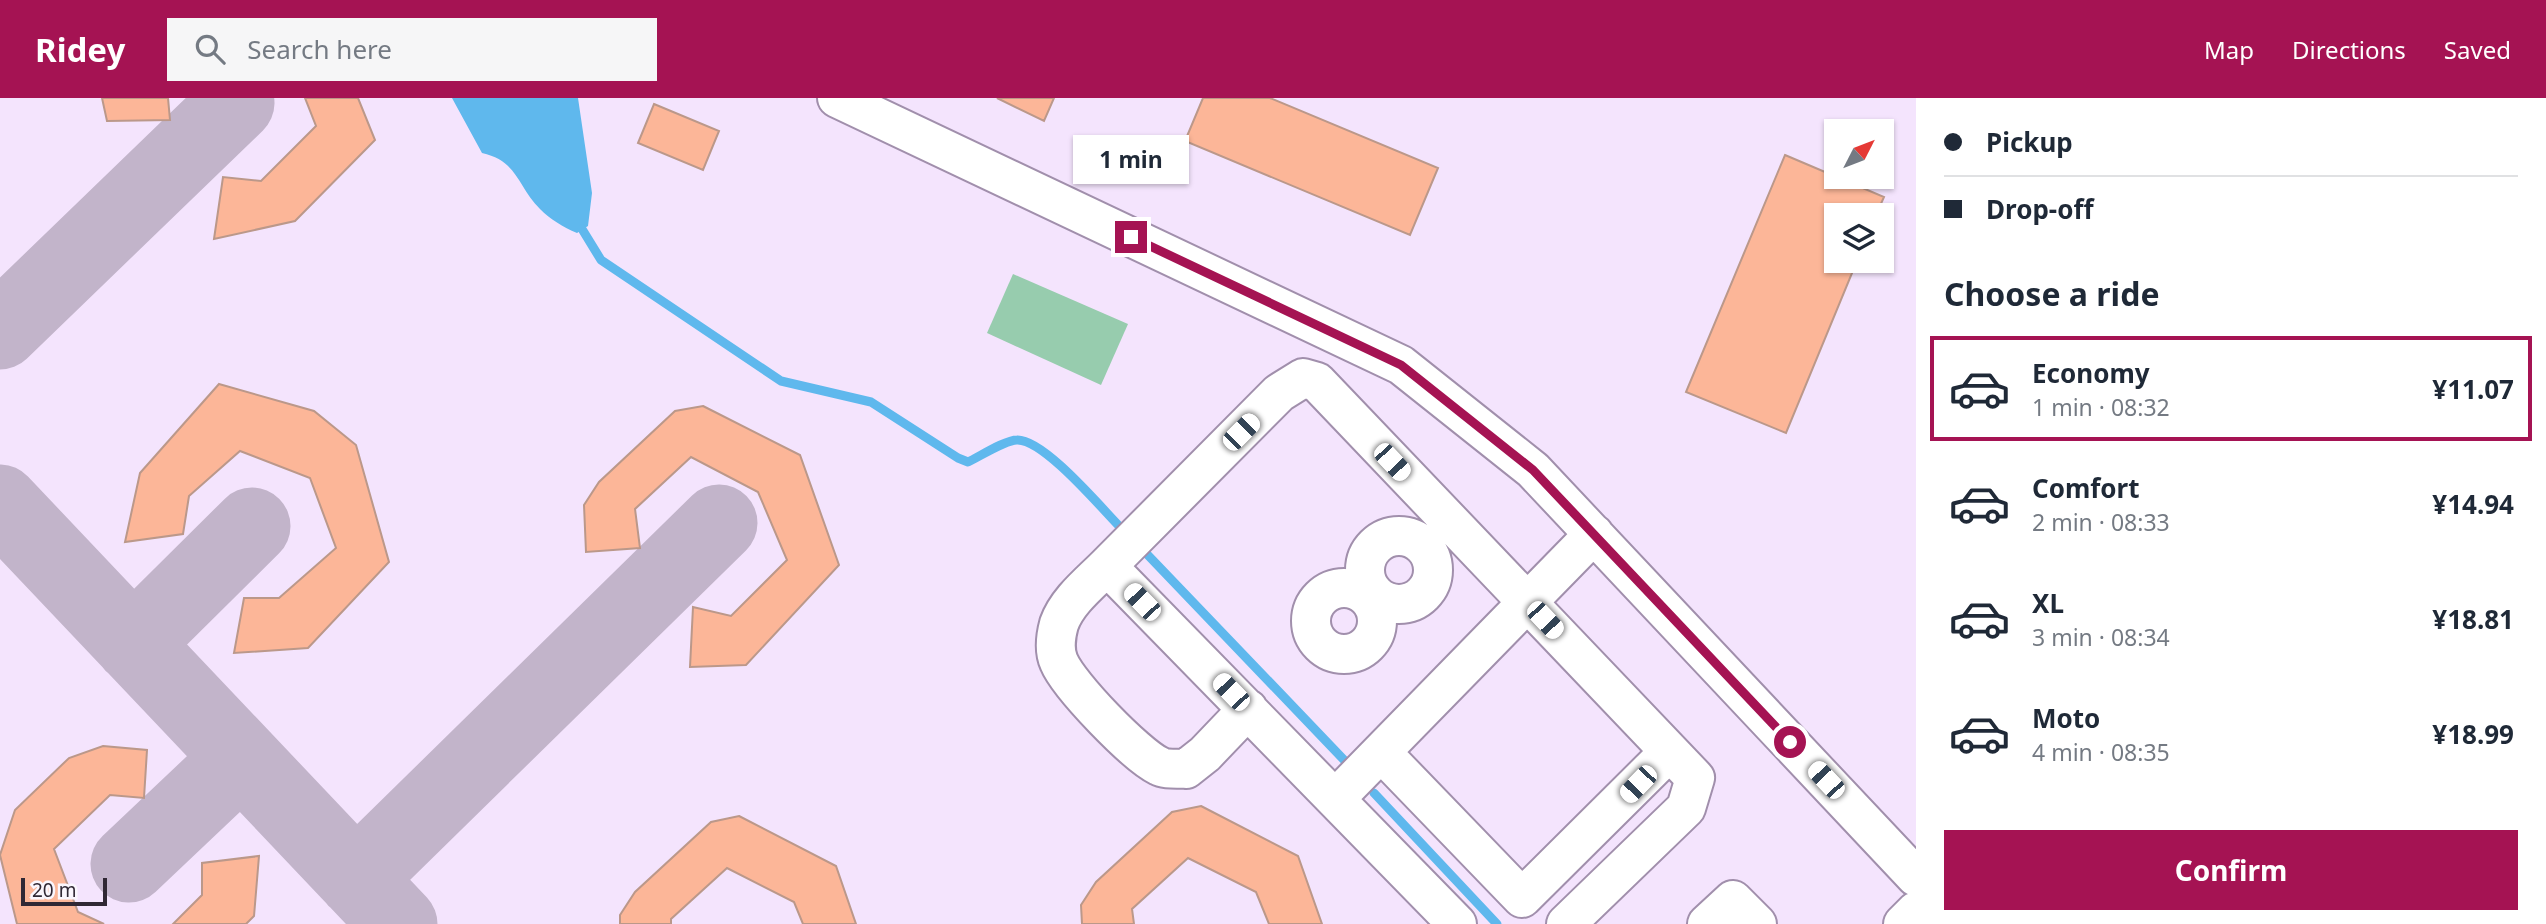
<!DOCTYPE html>
<html lang="en">
<head>
<meta charset="utf-8">
<style>
	:root { --surface:#fff; --page:#f6f6f7; --text:#1f2937; --muted:#747a83; --line:#e0e1e3; --accent:#a51353 }
	body { margin:0; font-family:"Noto Sans",sans-serif; background:var(--page); color:var(--text); height:100vh; display:flex; flex-direction:column; font-size:26px; white-space:nowrap }
	* { box-sizing:border-box; margin:0 }
	p { font-size:23px; color:var(--muted) }
	.icon { flex:none; width:38px; height:38px; fill:none; stroke:currentColor; stroke-width:2; stroke-linecap:round; stroke-linejoin:round }
	.map { position:relative; flex:1; overflow:hidden }
	.sheet { display:flex; flex-direction:column; background:var(--surface); width:630px }
	.sheet>* { flex:none }
	.top-card { display:grid; align-content:center; height:154px; padding:0 28px; background:var(--surface) }
	.needle { width:46px; rotate:48deg }
	.controls { position:absolute; left:1824px; top:21px; display:grid; gap:14px }
	.controls a { display:grid; place-items:center; width:70px; height:70px; border-radius:0px; background:var(--surface); box-shadow:0 2px 5px #0004; font-size:35px }
	.scale { position:absolute; left:21px; bottom:18px; width:86px; box-sizing:border-box; padding-left:7px; border:4px solid #302834; border-top:0; font-size:19px; line-height:24px; white-space:nowrap; color:#302834; -webkit-text-stroke:5px #faf6fd; paint-order:stroke }
	.end { position:absolute; width:32px; height:32px; margin:-16px; border:9px solid #a51353; background:#fff; box-shadow:0 0 0 4px #fff }
	.from { border-radius:50% }
	.bubble { position:absolute; height:49px; border-radius:0px; background:var(--surface); box-shadow:0 2px 5px #0004; font-size:23px; font-weight:700; line-height:49px; text-align:center }
	.car { position:absolute; width:21px; height:42px; margin:-21px -10px; border-radius:9px; box-shadow:0 0 5px 2px #0007; background:linear-gradient(#fff 24%,#345 0 40%,#fff 0 76%,#345 0 86%,#fff 0) }
	.top-card b { display:flex; align-items:center; gap:24px; height:66px; font-size:26px }
	.top-card b+b { border-top:2px solid var(--line) }
	.top-card i { width:18px; height:18px; background:var(--text) }
	ul { padding:0; list-style:none }
	li { display:flex; align-items:center; gap:21px; height:105px; margin:0 14px 10px; padding:0 14px; border:4px solid transparent; border-radius:0px }
	li div { flex:1 }
	li b { display:block; font-size:26px }
	li em { font-style:normal; font-weight:700 }
	li.on { border-color:var(--accent) }
	li>.icon { width:63px; height:63px; stroke-width:1.5 }
	h2 { padding:0 28px; font-size:32px; line-height:84px }
	.cta { display:flex; gap:14px; margin-top:auto; padding:14px 28px }
	.cta a { flex:1; height:80px; border-radius:0px; background:var(--accent); color:#fff; font-size:28px; font-weight:700; line-height:80px; text-align:center }
	header { display:flex; align-items:center; gap:42px; box-sizing:border-box; height:98px; padding:0 35px; background:var(--accent); color:#fff }
	header strong { font-size:33px }
	nav { display:flex; gap:38px; margin-inline-start:auto; font-size:24px }
	.search { width:490px; height:63px; background:var(--page); display:flex; align-items:center; gap:18px; box-sizing:border-box; padding:0 24px; border-radius:0px; color:var(--muted); font-size:26px }
	main { display:flex; flex:1; min-height:0 }
	.map>svg:first-child { display:block }
	.green { fill:#97ccae }
	.water { fill:#5fb8ed }
	.lines { fill:none; stroke-linecap:round; stroke-linejoin:round }
	.stream { stroke:#5fb8ed; stroke-width:9 }
	.taxiway { stroke:#c2b4ca; stroke-width:77 }
	.building { fill:#fcb698; stroke:#bb988a; stroke-width:2 }
	.minor-casing { stroke:#a18fac; stroke-width:42 }
	.minor { stroke:#fff; stroke-width:38 }
	.route { stroke:#a51353; stroke-width:9 }
</style>
</head>
<body>
<header>
<strong>Ridey</strong>
<div class="search"><svg class="icon" aria-label="search" viewBox="0 0 24 24"><circle cx="10" cy="10" r="6"/><path d="M15 15l6 6"/></svg>Search here</div>
<nav><a>Map</a><a>Directions</a><a>Saved</a></nav>
</header>
<main>
<div class="map">
<svg width="1916" height="826" viewBox="0 0 1916 826">
	<rect width="100%" height="100%" fill="#f4e4fd"/>
	<!-- green -->
	<path class="green" d="M1013,176L1128,226L1101,287L987,235Z"/>
	<!-- water -->
	<path class="water" d="M452,0H578L592,95L588,128L577,135C563,129 550,121 540,111C517,88 518,63 482,55Z"/>
	<g class="lines">
		<!-- stream -->
		<path class="stream" d="M582,131L601,162L781,283L871,304L958,360L968,364C979,359 1005,342 1017,342C1044,341 1102,411 1122,431
			M1143,452L1347,665
			M1374,695L1497,826"/>
		<!-- taxiway -->
		<path class="taxiway" d="M0,233L236,5
			M0,405L399,826
			M133,546L252,428
			M129,766L241,660
			M356,781L719,425"/>
	</g>
	<!-- building -->
	<path class="building" d="M102,0H168L170,22L107,23Z
		M305,0H358L375,42L295,123L214,141L223,79L261,83L316,28Z
		M997,0H1054L1044,23Z
		M1203,0H1270L1438,70L1410,137L1185,43Z
		M654,6L719,33L703,72L638,45Z
		M1785,57L1884,99L1876,117H1836V163H1857L1786,335L1686,294Z
		M219,286L314,313L356,347L389,464L308,550L234,555L244,500H279L336,450L310,380L240,353L189,398L183,436L125,444L140,375Z
		M703,308L800,357L839,467L746,567L690,569L693,509L731,518L787,462L758,394L691,359L635,411L640,450L586,454L584,407L599,384L675,313Z
		M103,648L147,652L144,700L110,697L54,751L78,814L104,826H17L0,757L15,712L69,660Z
		M1201,708L1298,758L1322,826H1269L1256,794L1188,760L1132,811L1134,826H1082L1081,807L1096,784L1172,714Z
		M739,718L836,768L856,826H803L794,804L727,770L671,821V826H620V817L635,794L711,724Z
		M259,758L254,818L246,826H173L202,797V765Z"/>
	<g class="lines">
		<!-- minor casing -->
		<g class="minor-casing">
			<path id="minor" d="M837,0L1401,267L1533,372L1916,779
				M1365 472a34 34 0 1 1 68 0a34 34 0 1 1-68 0Z
				M1107,468C1090,485 1067,503 1059,526C1056,537 1054,553 1059,564C1069,588 1136,657 1159,668C1166,672 1178,670 1186,671L1205,656L1248,611
				M1311 523a33 33 0 1 1 66 0a33 33 0 1 1-66 0Z
				M1381,654L1522,800L1669,654
				M1336,700L1594,436
				M1457,826L1107,468L1279,295L1303,280L1317,284L1695,680L1686,710L1566,826
				M1707,826L1733,802L1757,826
				M1903,826L1916,813"/>
		</g>
		<!-- minor -->
		<use href="#minor" class="minor"/>
	</g>
	<g class="lines">
		<!-- route -->
		<path class="route" d="M1131,139L1401,267L1533,372L1790,644"/>
	</g>
</svg>
<div class="controls">
<a><svg class="needle" viewBox="-14 -14 28 28"><path d="M0-13l5 13h-10z" fill="#e53935"/><path d="M0 13l5-13h-10z" fill="#747a83"/></svg></a>
<a><svg class="icon" aria-label="layers" viewBox="0 0 24 24"><path d="M12 4l9 5-9 5-9-5zM3 14l9 5 9-5"/></svg></a>
</div>
<div class="scale">20 m</div>
<i class="end from" style="left:1790px;top:644px"></i>
<i class="end" style="left:1131px;top:139px"></i>
<div class="bubble" style="left:1073px;top:37px;width:116px">1 min</div>
<i class="car" style="left:1241px;top:334px;rotate:45deg"></i>
<i class="car" style="left:1392px;top:364px;rotate:137deg"></i>
<i class="car" style="left:1142px;top:504px;rotate:316deg"></i>
<i class="car" style="left:1545px;top:522px;rotate:137deg"></i>
<i class="car" style="left:1231px;top:594px;rotate:316deg"></i>
<i class="car" style="left:1826px;top:682px;rotate:317deg"></i>
<i class="car" style="left:1638px;top:686px;rotate:224deg"></i>
</div>
<section class="sheet">
<div class="top-card">
<b><i class="from"></i>Pickup</b>
<b><i></i>Drop-off</b>
</div>
<h2>Choose a ride</h2>
<ul>
<li class="on"><svg class="icon" aria-label="car" viewBox="0 0 24 24"><path d="M5 17H2v-5l4-1 3-4h7l3 4 3 1v5h-3M9 17h6M6 11h13"/><circle cx="7" cy="17" r="2"/><circle cx="17" cy="17" r="2"/></svg><div><b>Economy</b><p>1 min · 08:32</p></div><em>¥11.07</em></li>
<li><svg class="icon" aria-label="car" viewBox="0 0 24 24"><path d="M5 17H2v-5l4-1 3-4h7l3 4 3 1v5h-3M9 17h6M6 11h13"/><circle cx="7" cy="17" r="2"/><circle cx="17" cy="17" r="2"/></svg><div><b>Comfort</b><p>2 min · 08:33</p></div><em>¥14.94</em></li>
<li><svg class="icon" aria-label="car" viewBox="0 0 24 24"><path d="M5 17H2v-5l4-1 3-4h7l3 4 3 1v5h-3M9 17h6M6 11h13"/><circle cx="7" cy="17" r="2"/><circle cx="17" cy="17" r="2"/></svg><div><b>XL</b><p>3 min · 08:34</p></div><em>¥18.81</em></li>
<li><svg class="icon" aria-label="car" viewBox="0 0 24 24"><path d="M5 17H2v-5l4-1 3-4h7l3 4 3 1v5h-3M9 17h6M6 11h13"/><circle cx="7" cy="17" r="2"/><circle cx="17" cy="17" r="2"/></svg><div><b>Moto</b><p>4 min · 08:35</p></div><em>¥18.99</em></li>
</ul>
<div class="cta"><a>Confirm</a></div>
</section>
</main>
</body>
</html>
